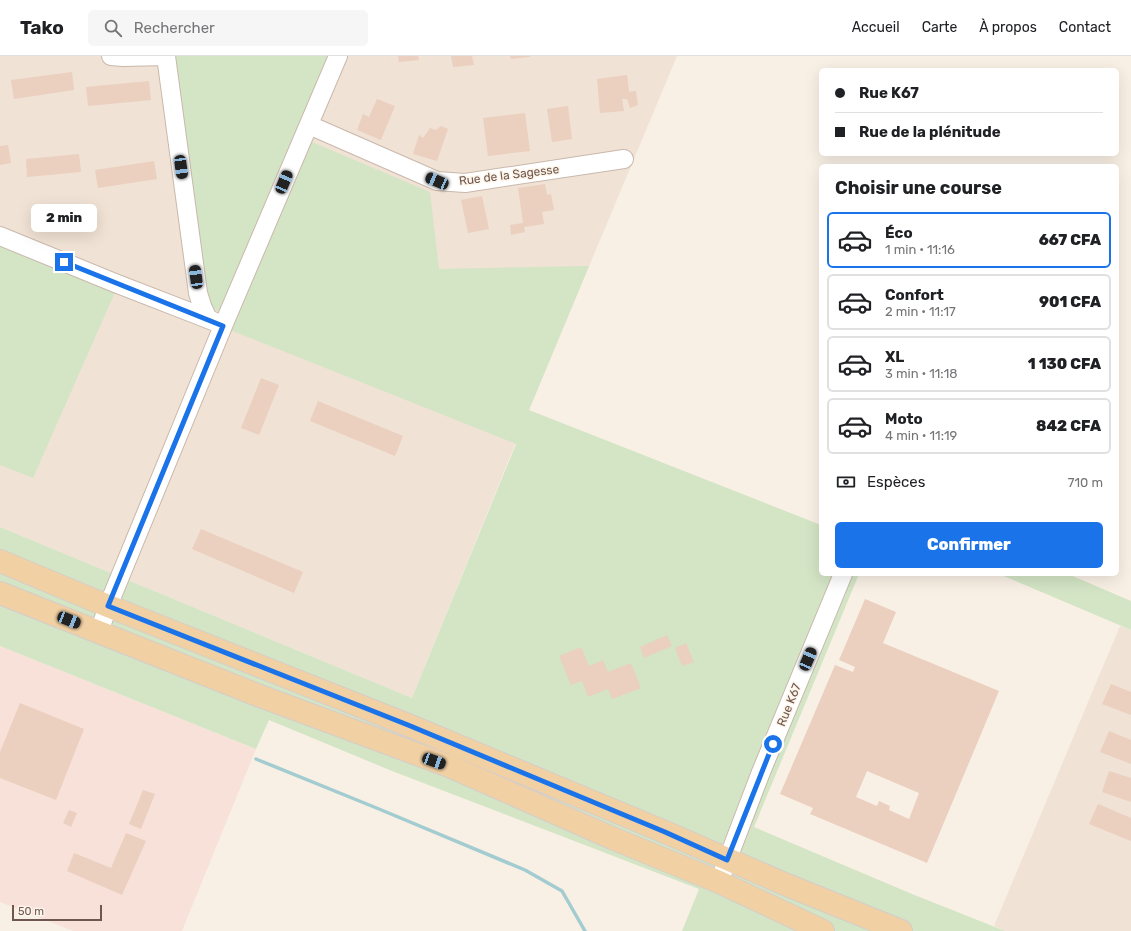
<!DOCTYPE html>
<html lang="fr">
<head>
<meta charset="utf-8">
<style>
	:root { --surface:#fff; --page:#f6f6f6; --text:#202124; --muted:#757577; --line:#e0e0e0; --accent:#1a73e8 }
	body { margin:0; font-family:Rubik,sans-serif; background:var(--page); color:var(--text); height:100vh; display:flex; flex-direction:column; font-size:15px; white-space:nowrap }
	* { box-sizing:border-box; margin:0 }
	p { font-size:13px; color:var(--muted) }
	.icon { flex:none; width:22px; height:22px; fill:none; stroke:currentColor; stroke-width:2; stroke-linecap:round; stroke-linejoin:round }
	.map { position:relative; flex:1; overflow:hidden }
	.panel { position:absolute; left:819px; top:108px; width:300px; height:412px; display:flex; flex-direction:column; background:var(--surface); border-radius:6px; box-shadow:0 4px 16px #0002 }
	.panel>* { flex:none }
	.hud { position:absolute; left:819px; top:12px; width:300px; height:88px; border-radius:6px; box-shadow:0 4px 16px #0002; display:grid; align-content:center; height:88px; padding:0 16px; background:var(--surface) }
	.scale { position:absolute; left:12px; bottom:10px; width:90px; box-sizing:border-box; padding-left:4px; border:2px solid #6f574d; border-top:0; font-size:11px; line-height:14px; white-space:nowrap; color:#6f574d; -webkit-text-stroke:3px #fdf4ea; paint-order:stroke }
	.end { position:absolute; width:18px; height:18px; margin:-9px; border:5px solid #1a73e8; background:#fff; box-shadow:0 0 0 2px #fff }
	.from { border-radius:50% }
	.bubble { position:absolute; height:28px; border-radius:6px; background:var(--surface); box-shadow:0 4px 16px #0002; font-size:13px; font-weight:800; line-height:28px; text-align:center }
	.car { position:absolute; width:12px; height:24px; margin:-12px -6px; border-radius:5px; box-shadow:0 0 3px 1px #0007; background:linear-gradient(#222 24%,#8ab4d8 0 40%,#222 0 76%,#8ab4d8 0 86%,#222 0) }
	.hud b { display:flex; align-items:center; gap:14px; height:38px; font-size:15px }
	.hud b+b { border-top:1px solid var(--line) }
	.hud i { width:10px; height:10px; background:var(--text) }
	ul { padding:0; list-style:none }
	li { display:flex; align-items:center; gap:12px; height:56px; margin:0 8px 6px; padding:0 8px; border:2px solid var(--line); border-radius:6px }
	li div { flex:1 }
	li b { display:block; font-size:15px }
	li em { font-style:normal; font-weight:800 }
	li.selected { border-color:var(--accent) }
	li>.icon { width:36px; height:36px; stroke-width:1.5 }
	h2 { padding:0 16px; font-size:18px; line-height:48px }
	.pay { display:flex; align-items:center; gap:10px; height:44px; padding:0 16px; font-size:15px }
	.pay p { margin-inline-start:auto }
	.cta { display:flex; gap:8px; margin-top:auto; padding:8px 16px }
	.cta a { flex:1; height:46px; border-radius:6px; background:var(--accent); color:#fff; font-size:16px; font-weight:800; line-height:46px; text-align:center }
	header { display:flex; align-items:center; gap:24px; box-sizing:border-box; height:56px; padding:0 20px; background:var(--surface); border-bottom:1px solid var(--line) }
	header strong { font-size:19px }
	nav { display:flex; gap:22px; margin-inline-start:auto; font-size:14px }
	.search { width:280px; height:36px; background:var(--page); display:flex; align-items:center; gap:10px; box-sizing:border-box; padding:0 14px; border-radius:6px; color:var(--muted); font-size:15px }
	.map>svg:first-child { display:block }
	.residential { fill:#f0e2d4 }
	.commercial { fill:#f8e1d9 }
	.green { fill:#d3e5c5 }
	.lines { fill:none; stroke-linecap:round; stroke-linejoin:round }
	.stream { stroke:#a3ccd1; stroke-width:3.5 }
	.building { fill:#ebcfbf; fill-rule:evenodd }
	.minor-casing { stroke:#c9b8ac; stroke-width:20 }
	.major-casing { stroke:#d4cdca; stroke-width:24 }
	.minor { stroke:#fff; stroke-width:18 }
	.major { stroke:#f1d0a4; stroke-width:22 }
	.route { stroke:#1a73e8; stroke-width:5 }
	.labels { text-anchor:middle; stroke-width:3; stroke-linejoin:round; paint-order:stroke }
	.street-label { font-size:12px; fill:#6f574d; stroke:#fdf4ea }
</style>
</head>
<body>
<header>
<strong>Tako</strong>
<div class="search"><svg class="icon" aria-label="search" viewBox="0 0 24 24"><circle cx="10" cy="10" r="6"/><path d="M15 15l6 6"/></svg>Rechercher</div>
<nav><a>Accueil</a><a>Carte</a><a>À propos</a><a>Contact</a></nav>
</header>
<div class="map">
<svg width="1131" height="875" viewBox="0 0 1131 875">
	<rect width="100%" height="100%" fill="#f9f0e5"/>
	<!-- residential -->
	<path class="residential" d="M0,0H677L529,354L412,642L0,471Z
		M1120,570L1131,574V875H1005L994,870Z"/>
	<!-- commercial -->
	<path class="commercial" d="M0,590L256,693L182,875H73L0,846Z"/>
	<!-- green -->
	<path class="green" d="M170,0H332L221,257L208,249Z
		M312,86L430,136L439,213L589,210L529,354L821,469V518H859L754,771L912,838L1005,875H682L699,833L392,715L269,664L256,693L0,590V471L412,642L516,388L230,274Z
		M0,185L116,234L33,422L0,409Z
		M999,518H1068L1131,545V574Z"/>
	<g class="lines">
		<!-- stream -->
		<path class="stream" d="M256,703L379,753L525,814L562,835L585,875"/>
	</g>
	<!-- building -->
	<path class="building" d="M398,0H418L419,4L399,6Z
		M451,0H472L474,9L453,11Z
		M510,0H530V1L511,3Z
		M72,16L74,34L14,43L11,24Z
		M627,19L629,36L636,35L638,49L630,52L627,43H622L624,55L600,57L597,23Z
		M149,25L151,44L88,50L86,31Z
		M377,43L395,50L381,84L357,74L363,58L369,61Z
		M568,50L572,83L552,86L547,53Z
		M525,57L530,95L488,100L483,62Z
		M441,70L448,73L437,105L413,98L419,79L423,82L430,72L436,74Z
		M8,89L11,107L0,109V90Z
		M79,98L81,116L27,121L26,103Z
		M154,105L157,123L98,132L95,114Z
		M545,128L547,139L551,138L554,154L542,156L544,168L524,171L525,176L511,179L510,169L523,167L518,132Z
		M482,140L489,173L468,177L461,144Z
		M261,322L279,329L259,379L241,372Z
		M318,345L403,380L395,400L310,365Z
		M201,473L303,516L294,537L192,493Z
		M865,543L896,556L883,587L999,635L927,807L810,758L813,752L780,738L835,609L853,616L855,611L839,604ZM867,715L919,737L909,763L889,754L890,750L879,745L877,750L856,741Z
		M667,579L672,590L644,602L640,591Z
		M686,587L694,606L682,610L675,592Z
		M581,591L589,610L603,604L608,616L631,607L641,632L612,643L608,633L588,641L582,625L571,629L559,600Z
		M1111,628L1131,636V659L1102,648Z
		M20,647L84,673L56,744L0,722V696Z
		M1109,675L1131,684V708L1100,696Z
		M1109,715L1131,722V746L1102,736Z
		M143,734L155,738L141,773L129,768Z
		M1098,748L1131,762V785L1089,768Z
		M69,754L77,757L71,771L63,767Z
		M126,777L146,785L122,839L67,815L74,797L111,812Z"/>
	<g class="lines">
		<!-- minor casing -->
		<g class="minor-casing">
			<path id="minor" d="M111,0L123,1L166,0
				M166,0L198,237L202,250L208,263
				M309,69L437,125L465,127L624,103
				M0,180L115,227L213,265
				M99,576L108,550L223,270L338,0
				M719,826L761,716L843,518"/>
		</g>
		<!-- major casing -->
		<g class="major-casing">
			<path id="major" d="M0,505L108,550L408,669L665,776L787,829L901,875
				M0,537L260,640L449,710L612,782L719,826L823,875"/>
		</g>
		<!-- minor -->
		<use href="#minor" class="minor"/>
		<!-- major -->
		<use href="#major" class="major"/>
	</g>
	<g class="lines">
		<!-- route -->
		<path class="route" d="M64,206L223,270L108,550L408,669L665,776L727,804L773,688"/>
	</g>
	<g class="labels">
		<!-- street labels -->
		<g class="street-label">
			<text transform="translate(509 119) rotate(-7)" y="4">Rue de la Sagesse</text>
			<text transform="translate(789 649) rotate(-68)" y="4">Rue K67</text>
		</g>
	</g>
</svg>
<div class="scale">50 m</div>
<i class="end from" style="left:773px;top:688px"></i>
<i class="end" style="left:64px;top:206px"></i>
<div class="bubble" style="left:31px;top:148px;width:66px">2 min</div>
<i class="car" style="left:181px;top:111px;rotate:172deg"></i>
<i class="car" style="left:437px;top:125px;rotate:293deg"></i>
<i class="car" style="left:284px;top:126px;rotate:23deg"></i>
<i class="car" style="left:196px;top:221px;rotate:352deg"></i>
<i class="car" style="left:69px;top:564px;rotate:112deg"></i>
<i class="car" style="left:808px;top:603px;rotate:23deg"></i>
<i class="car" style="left:434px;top:705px;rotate:110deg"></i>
<div class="hud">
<b><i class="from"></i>Rue K67</b>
<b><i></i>Rue de la plénitude</b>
</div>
<section class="panel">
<h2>Choisir une course</h2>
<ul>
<li class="selected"><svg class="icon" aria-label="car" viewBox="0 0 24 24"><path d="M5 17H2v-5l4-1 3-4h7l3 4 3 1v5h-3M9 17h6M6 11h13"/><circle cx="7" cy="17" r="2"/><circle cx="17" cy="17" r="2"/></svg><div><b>Éco</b><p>1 min · 11:16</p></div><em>667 CFA</em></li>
<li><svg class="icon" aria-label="car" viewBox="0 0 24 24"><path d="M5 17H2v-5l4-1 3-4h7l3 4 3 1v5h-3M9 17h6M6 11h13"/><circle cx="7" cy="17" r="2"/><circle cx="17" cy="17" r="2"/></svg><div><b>Confort</b><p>2 min · 11:17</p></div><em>901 CFA</em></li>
<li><svg class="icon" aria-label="car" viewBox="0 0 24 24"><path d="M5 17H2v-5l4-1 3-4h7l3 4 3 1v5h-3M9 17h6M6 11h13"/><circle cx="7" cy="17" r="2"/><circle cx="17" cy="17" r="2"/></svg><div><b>XL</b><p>3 min · 11:18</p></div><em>1 130 CFA</em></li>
<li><svg class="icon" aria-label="car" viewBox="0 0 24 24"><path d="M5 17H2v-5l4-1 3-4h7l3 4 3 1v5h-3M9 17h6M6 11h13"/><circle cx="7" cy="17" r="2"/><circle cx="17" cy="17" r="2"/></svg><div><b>Moto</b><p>4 min · 11:19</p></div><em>842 CFA</em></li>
</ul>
<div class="pay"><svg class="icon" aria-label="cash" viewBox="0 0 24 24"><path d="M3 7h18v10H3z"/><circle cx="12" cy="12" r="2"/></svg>Espèces<p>710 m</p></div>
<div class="cta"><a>Confirmer</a></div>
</section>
</div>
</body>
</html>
